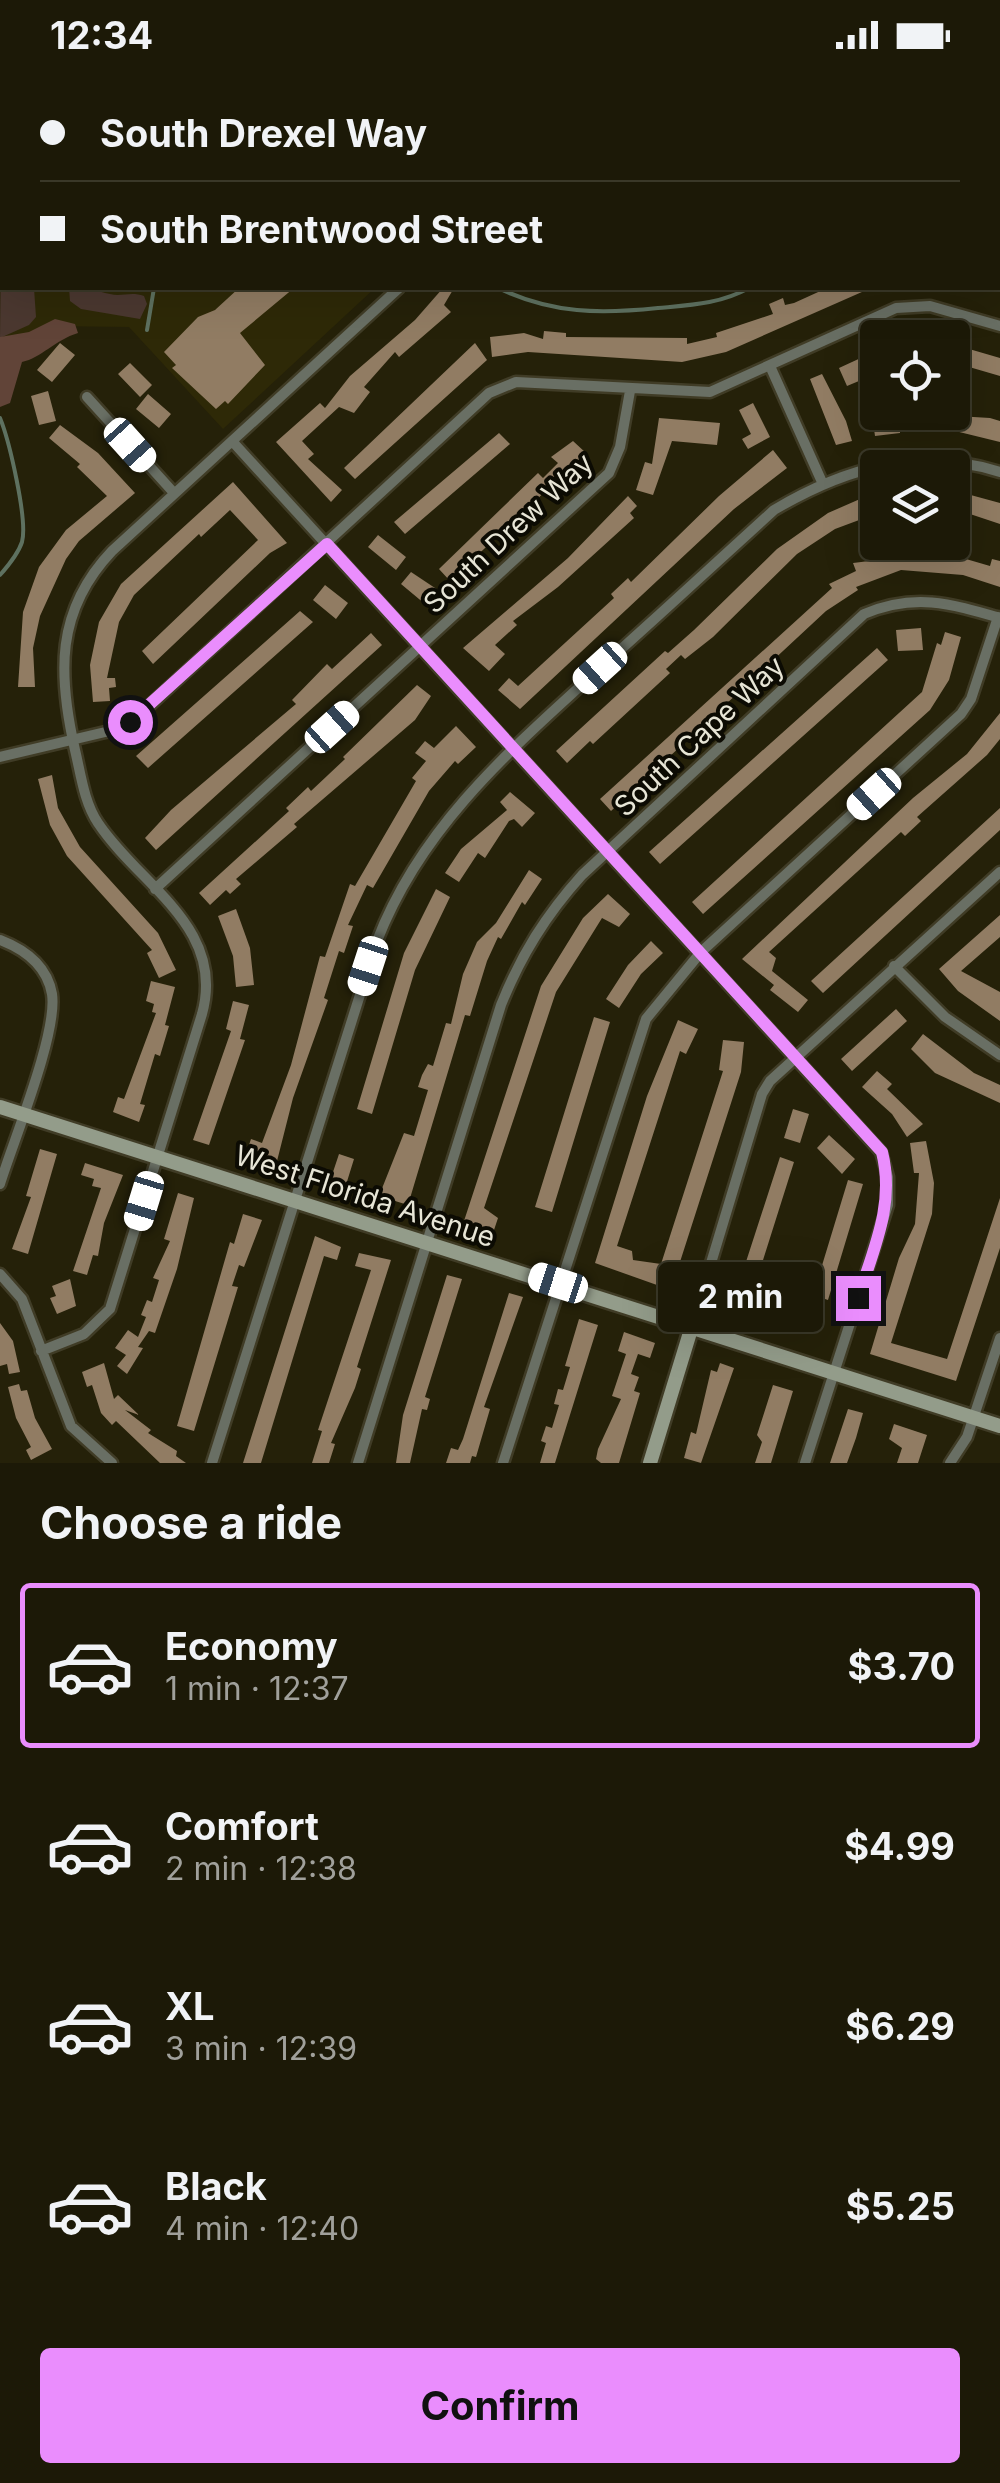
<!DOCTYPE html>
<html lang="en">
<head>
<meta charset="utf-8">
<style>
	:root { --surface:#1c1907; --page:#252211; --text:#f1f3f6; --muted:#a0a09b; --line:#3a3828; --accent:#ea8dfd }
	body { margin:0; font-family:Inter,sans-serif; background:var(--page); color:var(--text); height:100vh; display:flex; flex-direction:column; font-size:38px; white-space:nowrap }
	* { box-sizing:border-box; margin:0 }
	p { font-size:32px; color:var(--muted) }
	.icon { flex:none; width:55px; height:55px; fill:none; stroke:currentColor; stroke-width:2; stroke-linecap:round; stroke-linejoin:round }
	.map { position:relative; height:1393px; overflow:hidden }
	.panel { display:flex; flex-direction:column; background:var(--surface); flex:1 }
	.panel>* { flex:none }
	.guide { position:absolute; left:0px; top:0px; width:1000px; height:220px; box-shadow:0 10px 40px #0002,0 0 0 2px var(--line); display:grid; align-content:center; height:220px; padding:0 40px; background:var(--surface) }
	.buttons { position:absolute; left:860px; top:250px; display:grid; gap:20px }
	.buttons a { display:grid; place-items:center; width:110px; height:110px; border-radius:10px; background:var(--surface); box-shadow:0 10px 40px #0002,0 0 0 2px var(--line); font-size:50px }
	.end { position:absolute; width:45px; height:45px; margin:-22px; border:12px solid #ea8dfd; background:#111; box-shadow:0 0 0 5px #111 }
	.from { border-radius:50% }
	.bubble { position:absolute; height:70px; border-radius:10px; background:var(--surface); box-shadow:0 10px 40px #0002,0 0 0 2px var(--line); font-size:32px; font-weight:700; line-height:70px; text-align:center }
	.car { position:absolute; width:30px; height:60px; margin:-30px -15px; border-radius:12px; box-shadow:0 0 8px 2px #0007; background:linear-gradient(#fff 24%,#345 0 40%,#fff 0 76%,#345 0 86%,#fff 0) }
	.guide b { display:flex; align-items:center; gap:35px; height:95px; font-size:38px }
	.guide b+b { border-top:2px solid var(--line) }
	.guide i { width:25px; height:25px; background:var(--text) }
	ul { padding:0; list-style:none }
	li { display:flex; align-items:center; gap:30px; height:165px; margin:0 20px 15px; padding:0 20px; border:5px solid transparent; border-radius:10px }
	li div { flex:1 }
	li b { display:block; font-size:38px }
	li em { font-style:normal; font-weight:700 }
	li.selected { border-color:var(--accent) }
	li>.icon { width:90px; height:90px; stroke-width:1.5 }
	h2 { padding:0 40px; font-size:45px; line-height:120px }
	.primary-button { display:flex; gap:20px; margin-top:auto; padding:20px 40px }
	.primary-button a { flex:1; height:115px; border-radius:10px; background:var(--accent); color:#111; font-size:40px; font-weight:700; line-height:115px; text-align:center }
	.status { display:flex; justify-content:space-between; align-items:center; height:70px; padding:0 50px; background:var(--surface); direction:ltr }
	.status svg { height:28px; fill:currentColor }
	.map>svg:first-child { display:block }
	.built { fill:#2e2907 }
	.green { fill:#4b3830 }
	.forest { fill:#614438 }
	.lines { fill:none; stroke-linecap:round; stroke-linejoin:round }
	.stream { stroke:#5e7160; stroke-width:4 }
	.building { fill:#917c63 }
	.street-casing { stroke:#403c26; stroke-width:15 }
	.secondary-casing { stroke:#403c26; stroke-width:19 }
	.street { stroke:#696f64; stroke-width:10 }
	.secondary { stroke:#939c8a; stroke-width:14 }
	.route { stroke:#ea8dfd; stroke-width:12 }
	.labels { text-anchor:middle; stroke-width:8; stroke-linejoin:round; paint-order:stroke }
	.street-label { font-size:28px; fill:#e7e5d6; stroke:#0c0b03 }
</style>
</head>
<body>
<div class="status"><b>12:34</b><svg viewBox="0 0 49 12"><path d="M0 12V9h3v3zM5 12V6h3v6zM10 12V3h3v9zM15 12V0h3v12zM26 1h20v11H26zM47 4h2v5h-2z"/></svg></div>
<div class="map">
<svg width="1000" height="1393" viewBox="0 0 1000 1393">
	<rect width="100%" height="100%" fill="#252109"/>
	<!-- built -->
	<path class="built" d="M2,62V218H375L223,359L129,257L48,256L0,280Z"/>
	<!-- green -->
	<path class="green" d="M2,72V218H34L36,247L29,255L0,268Z
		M69,218C86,217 95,221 110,224C122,227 131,221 144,226L147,234L140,249L81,239L70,231Z"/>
	<!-- forest -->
	<path class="forest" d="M55,249L75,254L78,263C55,270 41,288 22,292L10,333L0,337V267L29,262Z"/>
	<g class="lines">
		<!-- stream -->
		<path class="stream" d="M921,2L922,0
			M498,218C553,244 600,244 658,238C691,235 720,234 749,218
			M147,260L154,218
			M0,348C9,370 28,450 22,472C18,484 8,496 0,505"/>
	</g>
	<!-- building -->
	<path class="building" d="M239,218H294L240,263L265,295L228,334L225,331L216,339L172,298L176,295L164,282L198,247L215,240Z
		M443,218H454L444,235L451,242L399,287L395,282L364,317L370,322L354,343L339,337L302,371L314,384L308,389L342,420L331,432L276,372L320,333L325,338L350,306L415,250Z
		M827,218H871L726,282L682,292L528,282L492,287L490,267L524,263L543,269L544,261L566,263V267L687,268V274L717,267L716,263L773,244L769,234L783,228L785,235L794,233Z
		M60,273L75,285L52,312L37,300Z
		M475,273L487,290L355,409L344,398Z
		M952,274L1000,288V306L952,292Z
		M878,280V303L847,316L839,298Z
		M130,293L152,315L140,327L118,304Z
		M822,304L846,351L852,371L836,375L810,309Z
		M48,321L56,351L39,355L31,326Z
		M148,324L171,344L159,358L136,339Z
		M753,333L770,367L748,379L742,369L751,364L739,340Z
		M891,342L990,348L1000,351V372L947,359H900V363L875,366L872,345Z
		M659,348L720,353L717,375L672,371L653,425L636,420L645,392L652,394Z
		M60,355L98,383L135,423L79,471L66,489L40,546L33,578L35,617H18L23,542L39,497L66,460L107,426L77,397L80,394L49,368Z
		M499,363L510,374L405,464L394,452Z
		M573,371L586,383L450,511L439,499L538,403L543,408L558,393L551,387Z
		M773,380L787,398L734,439L520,639L498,620L509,608L518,616L614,528L611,524L628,508L631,512L719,426Z
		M233,412L287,473L270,483L153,594L142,581L258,470L230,440L201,467L199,464L134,525L119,552L107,608H115L116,617L109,618L110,631L93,632L90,595L99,552L121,514Z
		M956,421L1000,433V454L952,438Z
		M628,426L637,436L630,443L634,448L558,517L513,551L517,555L495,575L505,584L489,601L463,578L568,488Z
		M878,427V443L835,459L797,484L713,567L685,589L681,585L666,599L670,603L593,674L590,671L567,693L556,681L665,581L668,583L694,560L777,479L828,443L860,429Z
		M378,465L406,487L396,500L368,477Z
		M942,482L990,496L992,489L1000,491V517L963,505L901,500L856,517L858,520L826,541L611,741L600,729L832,518L829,514L856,501L853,493Z
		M411,502L438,520L425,534L401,514Z
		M325,515L348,533L336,549L313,530Z
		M300,541L313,552L148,698L136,686Z
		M921,558L923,580L898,581L896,560Z
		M945,562L961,567L949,610L930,640L703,844L692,832L922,622L937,573L941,575Z
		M371,563L382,575L156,780L145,768L171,740L296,634L292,630L327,594L332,599Z
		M877,578L888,590L660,794L649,782Z
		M417,615L431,626L415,650L294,754L297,757L236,809L241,814L230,824L226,820L210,835L199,823L289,741L286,738L308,717L311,721L345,689L343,687Z
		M1000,643V669L987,685L917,747L921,751L905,766L901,762L769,882L776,888L772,901L808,930L798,942L770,920L774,915L742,889L913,728L967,684Z
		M456,656L476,677L458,694L455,691L429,721L373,818L367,815L348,855L353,856L344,883L339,881L324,928L328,930L293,1028L276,1095L246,1084L251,1069L262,1073L291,995L320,886L325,887L350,814L355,816L416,711L412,708L426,691L415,683L425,671L434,678Z
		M52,705L58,738L80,777L158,863L176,900L159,908L147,883L152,880L67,786L50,755L38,709Z
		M510,722L535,743L522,757L514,749L509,751L485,788L478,783L459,812L445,803L461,779L507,740L500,732Z
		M1000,738V760L823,923L811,911Z
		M529,800L542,809L525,835L522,832L501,869L498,867L487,891L470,946L465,945L408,1135L379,1126L404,1063L414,1066L428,1020L418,1017L422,1005L428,994L433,996L446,953L451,954L463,904L477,872L496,853Z
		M436,819L450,827L415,900L372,1044L357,1039L404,883Z
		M608,824L630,844L619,857L602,848L556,922L484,1138L498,1148L493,1163L463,1154L541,916L583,848Z
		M236,839L250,878L254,915L236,917L233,886L218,846Z
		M1000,845V867L961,901L1000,922V951L958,921L939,899Z
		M651,871L663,883L641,904L619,938L606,929L628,895Z
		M151,911L175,917L165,955L169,956L160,986L155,984L140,1034L145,1035L139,1052L113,1042L118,1027L124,1029L156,943L152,942L154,934L146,931Z
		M233,931L249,935L240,969L245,970L209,1075L193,1070L231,961L226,959Z
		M896,939L907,951L852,1001L841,989Z
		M594,947L610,952L552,1142L535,1137Z
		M678,950L698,959L686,984L680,981L617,1176L632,1181L633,1190L661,1194L723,1001L719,1000L723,970L744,972L741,1002L671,1220L595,1193L647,1026Z
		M923,964L974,1003L1000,1015V1033L935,1003L911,979Z
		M877,1001L892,1014L887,1019L923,1054L907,1067L892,1044L862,1017Z
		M793,1039L809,1044L800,1073L784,1068Z
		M829,1065L855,1089L842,1104L817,1078Z
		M926,1071L934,1113L932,1144L891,1273L947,1289L1000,1128V1178L956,1311L870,1284L899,1188L915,1154L919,1103H914L910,1073Z
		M40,1079L57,1084L28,1184L12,1179L31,1127L26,1126Z
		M339,1084L354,1089L345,1118L329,1114Z
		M780,1087L794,1092L758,1206L743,1201Z
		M85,1093L123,1105L104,1153L98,1186L93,1185L87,1205L73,1201L101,1118L92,1116L94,1109L81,1105Z
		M848,1110L863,1114L828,1230L813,1225Z
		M178,1123L194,1128L177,1199L155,1263L149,1261L138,1277L143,1278L127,1304L117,1296L126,1285L115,1278L128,1260L138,1267L146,1247L141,1245L147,1230L152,1232L159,1210L153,1208L170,1171L164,1169Z
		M243,1144L262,1150L244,1197L239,1195L232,1216L238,1217L194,1361L177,1356L230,1172L234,1174Z
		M315,1166L341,1177L337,1190L324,1186L261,1393H243Z
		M359,1183L391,1190L357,1297L361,1299L355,1318L331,1373L335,1374L329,1393H312L322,1361L318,1360L371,1200L355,1196Z
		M447,1205L462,1209L425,1327L430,1329L427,1340L422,1339L410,1393H396L403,1345Z
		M70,1209L76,1236L57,1244L50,1228L56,1226L52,1216Z
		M737,1222L772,1231L765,1250L731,1238Z
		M509,1223L523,1227L484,1337L490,1339L476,1387L472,1386L470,1393H446L451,1378L458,1380L463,1369Z
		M579,1249L598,1255L555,1393H540L546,1373L541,1371L546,1356L552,1358L559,1335L554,1334L558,1319L563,1320L570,1297L565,1296Z
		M0,1253L13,1271L20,1302L9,1304L7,1294L0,1296Z
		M624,1262L655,1273L650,1288L638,1284L631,1304L639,1307L634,1321L640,1323L619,1393H601L596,1389L598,1379L621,1329L612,1326L626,1284L618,1281Z
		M104,1293L114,1329L118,1325L139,1345L125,1340L151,1360L148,1363L177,1381L176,1386L186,1393H160L116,1351L112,1355L101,1343L92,1315L87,1317L82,1302Z
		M720,1293L734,1298L701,1393L684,1388L691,1362L696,1364L711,1300L717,1302Z
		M19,1314L21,1321L27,1320L35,1348L52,1379L31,1390L26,1380L31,1377L16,1348L8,1317Z
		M773,1315L793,1321L771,1393H755L762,1372L757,1365Z
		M848,1339L863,1343L856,1368L847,1393H830Z
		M894,1354L927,1365L918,1393H897L902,1378L889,1369Z"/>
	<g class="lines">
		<!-- street casing -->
		<g class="street-casing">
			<path id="street" d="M296,0H300
				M63,2L64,0
				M479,2V0
				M619,2L620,0
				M761,2V0
				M770,296L822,412
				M87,327L174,423
				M232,371L881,1082L888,1107V1135L805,1393
				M0,687L118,659L137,647L489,323L516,312L710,322L896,238L930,236L1000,256
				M155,819L609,403L620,377L630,321
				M0,870C26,880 47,896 52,924C58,963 13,1072 0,1114
				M894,896L945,947L1000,985
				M0,1204L22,1229L71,1356L112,1393
				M692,1256L762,1024L770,1011L1000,802
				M41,1281L84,1264L110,1239L202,944C226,857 140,816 98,753C84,732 81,705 75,680C58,605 55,541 112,481L399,218
				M212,1393L377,871C421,757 509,681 598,600C657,547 715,494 774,440C845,398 918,376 1000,402
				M358,1393L501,935C521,885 546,845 582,805L864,544C914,523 949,533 1000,548
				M503,1393L646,949L701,882L961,644L971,629L998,547
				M950,1393L967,1367L1000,1268"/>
		</g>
		<!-- secondary casing -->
		<g class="secondary-casing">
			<path id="secondary" d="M0,1037L1000,1356
				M650,1393L692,1256"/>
		</g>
		<!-- street -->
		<use href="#street" class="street"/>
		<!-- secondary -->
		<use href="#secondary" class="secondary"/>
	</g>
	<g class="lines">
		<!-- route -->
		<path class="route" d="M130,652L327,474L882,1082C895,1134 874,1178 858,1228"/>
	</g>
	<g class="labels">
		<!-- street labels -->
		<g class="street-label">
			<text transform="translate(508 463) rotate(-43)" y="10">South Drew Way</text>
			<text transform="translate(699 666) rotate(-43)" y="10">South Cape Way</text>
			<text transform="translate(365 1126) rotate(18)" y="10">West Florida Avenue</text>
		</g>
	</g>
</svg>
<div class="buttons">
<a><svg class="icon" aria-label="locate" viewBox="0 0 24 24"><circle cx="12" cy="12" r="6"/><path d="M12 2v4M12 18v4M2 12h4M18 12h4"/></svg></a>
<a><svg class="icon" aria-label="layers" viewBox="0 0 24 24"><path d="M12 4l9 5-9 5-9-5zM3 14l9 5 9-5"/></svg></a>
</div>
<i class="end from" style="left:130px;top:652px"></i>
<i class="end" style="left:858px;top:1228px"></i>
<div class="bubble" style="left:658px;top:1192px;width:165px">2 min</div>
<i class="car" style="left:130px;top:375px;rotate:138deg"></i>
<i class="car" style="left:600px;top:598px;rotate:228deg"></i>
<i class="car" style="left:332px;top:657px;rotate:48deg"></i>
<i class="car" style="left:874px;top:724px;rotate:228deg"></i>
<i class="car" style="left:368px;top:896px;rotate:198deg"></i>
<i class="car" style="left:144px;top:1131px;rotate:197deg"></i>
<i class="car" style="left:558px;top:1213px;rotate:288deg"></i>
<div class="guide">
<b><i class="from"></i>South Drexel Way</b>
<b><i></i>South Brentwood Street</b>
</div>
</div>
<section class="panel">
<h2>Choose a ride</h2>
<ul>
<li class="selected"><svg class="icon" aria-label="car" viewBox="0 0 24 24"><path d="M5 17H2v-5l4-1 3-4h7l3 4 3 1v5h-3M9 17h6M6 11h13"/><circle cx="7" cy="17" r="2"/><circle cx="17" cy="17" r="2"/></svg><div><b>Economy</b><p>1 min · 12:37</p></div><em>$3.70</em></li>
<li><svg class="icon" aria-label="car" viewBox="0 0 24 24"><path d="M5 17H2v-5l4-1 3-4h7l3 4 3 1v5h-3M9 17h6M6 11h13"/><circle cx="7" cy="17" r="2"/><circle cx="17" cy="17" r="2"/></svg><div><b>Comfort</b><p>2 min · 12:38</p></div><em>$4.99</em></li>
<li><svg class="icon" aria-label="car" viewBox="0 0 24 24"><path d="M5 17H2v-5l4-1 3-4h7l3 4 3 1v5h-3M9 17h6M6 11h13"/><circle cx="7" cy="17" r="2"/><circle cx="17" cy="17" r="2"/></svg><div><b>XL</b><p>3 min · 12:39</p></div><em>$6.29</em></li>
<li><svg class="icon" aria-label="car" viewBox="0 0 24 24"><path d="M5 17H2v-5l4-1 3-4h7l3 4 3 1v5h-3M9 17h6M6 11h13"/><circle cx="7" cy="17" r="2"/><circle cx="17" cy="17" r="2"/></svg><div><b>Black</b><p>4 min · 12:40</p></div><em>$5.25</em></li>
</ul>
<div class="primary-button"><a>Confirm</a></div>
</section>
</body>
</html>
